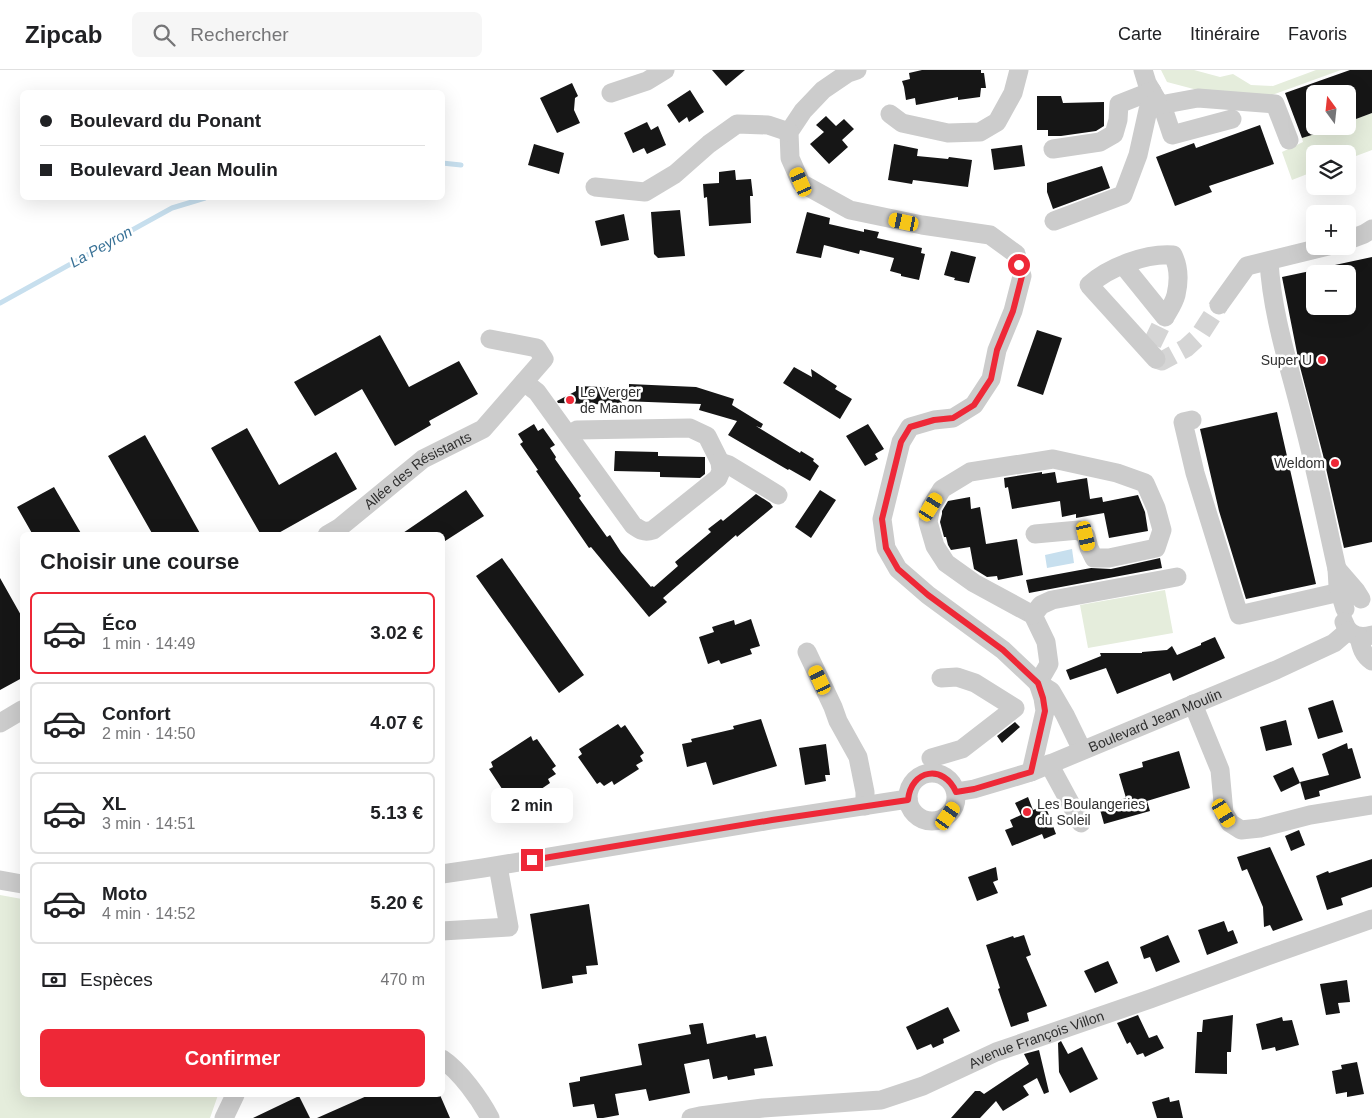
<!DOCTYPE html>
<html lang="fr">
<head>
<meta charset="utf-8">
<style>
	:root { --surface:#fff; --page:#f6f6f6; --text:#202124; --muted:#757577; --line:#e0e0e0; --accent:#ee2837 }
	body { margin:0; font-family:Arial,sans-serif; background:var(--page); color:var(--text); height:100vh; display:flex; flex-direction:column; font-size:19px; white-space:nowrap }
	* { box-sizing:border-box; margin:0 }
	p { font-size:16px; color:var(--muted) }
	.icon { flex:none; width:28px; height:28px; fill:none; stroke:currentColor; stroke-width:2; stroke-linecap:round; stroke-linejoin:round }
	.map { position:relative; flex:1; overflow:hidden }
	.side { position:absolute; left:20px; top:462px; width:425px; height:565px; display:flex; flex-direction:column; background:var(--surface); border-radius:8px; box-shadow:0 5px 20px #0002 }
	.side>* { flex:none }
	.top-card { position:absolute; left:20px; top:20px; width:425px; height:110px; border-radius:8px; box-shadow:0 5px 20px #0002; display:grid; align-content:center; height:110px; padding:0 20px; background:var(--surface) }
	.needle { width:32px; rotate:345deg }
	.tools { position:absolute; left:1306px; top:15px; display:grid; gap:10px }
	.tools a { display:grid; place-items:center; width:50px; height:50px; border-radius:8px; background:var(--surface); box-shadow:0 5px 20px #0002; font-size:25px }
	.end { position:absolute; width:22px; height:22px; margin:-11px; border:6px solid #ee2837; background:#fff; box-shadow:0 0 0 2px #fff }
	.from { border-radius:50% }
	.bubble { position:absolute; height:35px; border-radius:8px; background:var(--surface); box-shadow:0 5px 20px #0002; font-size:16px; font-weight:700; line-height:35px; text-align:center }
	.car { position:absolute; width:15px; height:30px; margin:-15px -8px; border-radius:6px; box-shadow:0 0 4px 1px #0007; background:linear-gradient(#f5c518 24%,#345 0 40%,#f5c518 0 76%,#345 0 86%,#f5c518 0) }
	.top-card b { display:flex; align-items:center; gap:18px; height:48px; font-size:19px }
	.top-card b+b { border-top:1px solid var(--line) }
	.top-card i { width:12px; height:12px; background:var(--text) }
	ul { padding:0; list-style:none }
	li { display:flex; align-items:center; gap:15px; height:82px; margin:0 10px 8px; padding:0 10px; border:2px solid var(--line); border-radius:8px }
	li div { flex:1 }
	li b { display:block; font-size:19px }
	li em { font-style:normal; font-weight:700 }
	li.active { border-color:var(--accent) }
	li>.icon { width:45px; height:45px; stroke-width:1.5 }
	h2 { padding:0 20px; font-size:22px; line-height:60px }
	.pay { display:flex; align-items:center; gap:12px; height:55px; padding:0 20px; font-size:19px }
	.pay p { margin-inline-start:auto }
	.action { display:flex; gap:10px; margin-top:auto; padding:10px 20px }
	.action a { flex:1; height:58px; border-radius:8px; background:var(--accent); color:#fff; font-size:20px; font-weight:700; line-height:58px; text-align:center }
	header { display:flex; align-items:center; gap:30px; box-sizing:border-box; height:70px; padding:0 25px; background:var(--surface); border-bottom:1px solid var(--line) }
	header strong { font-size:24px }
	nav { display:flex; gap:28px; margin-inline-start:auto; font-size:18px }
	.search { width:350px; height:45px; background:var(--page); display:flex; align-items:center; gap:12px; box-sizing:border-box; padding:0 18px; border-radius:8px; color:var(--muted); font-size:19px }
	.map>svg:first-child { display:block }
	.green { fill:#e5eddc }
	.water { fill:#c7dfee }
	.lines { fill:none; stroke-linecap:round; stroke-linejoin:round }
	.stream { stroke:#c7dfee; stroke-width:5 }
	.building { fill:#161616 }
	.minor-tunnel { stroke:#d5d5d5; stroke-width:19; stroke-dasharray:19 9; stroke-linecap:butt }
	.minor { stroke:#ccc; stroke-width:19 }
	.route { stroke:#ee2837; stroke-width:6 }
	.poi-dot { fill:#ee2837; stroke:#fff; stroke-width:2 }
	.labels { text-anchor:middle; stroke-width:5; stroke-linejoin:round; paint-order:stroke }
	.poi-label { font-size:14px; fill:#2f2f2f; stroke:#fff; text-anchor:end }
	.street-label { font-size:14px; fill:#2f2f2f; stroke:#fff }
	.water-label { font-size:15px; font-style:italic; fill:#387196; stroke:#fff }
</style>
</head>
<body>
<header>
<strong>Zipcab</strong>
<div class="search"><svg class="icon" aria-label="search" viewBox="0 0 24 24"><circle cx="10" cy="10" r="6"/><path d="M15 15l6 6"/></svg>Rechercher</div>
<nav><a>Carte</a><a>Itinéraire</a><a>Favoris</a></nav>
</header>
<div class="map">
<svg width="1372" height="1048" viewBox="0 0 1372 1048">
	<rect width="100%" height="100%" fill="#fff"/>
	<!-- green -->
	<path class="green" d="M1161,0H1194L1220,7L1233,4L1251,15L1273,16L1316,0H1341L1272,25L1205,22L1167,12Z
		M1372,43V80L1348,89V84H1315V101L1292,110L1282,82L1303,72L1302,68L1336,56H1348V52Z
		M1165,520L1173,563L1088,578L1080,535Z
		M0,825L22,829V1025H218L210,1048H0Z"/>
	<!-- water -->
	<path class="water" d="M1072,479L1074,493L1047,498L1045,485Z"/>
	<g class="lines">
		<!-- stream -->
		<path class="stream" d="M442,93L461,95
			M0,233L172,138L205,128"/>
	</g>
	<!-- building -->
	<path class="building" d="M712,0H745L726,16Z
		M922,0H981V3H984L986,18H981L980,27L958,30V27L916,35L915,28L906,30L904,17L902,11L910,9L909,3Z
		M1350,0H1372V43L1348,52V24H1315V64L1302,68L1285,23Z
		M572,13L578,26L575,28L574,40L580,53L557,63L540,28Z
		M690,20L704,42L689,52L687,47L679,53L667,35Z
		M1037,26H1061L1063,33L1104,32V56L1096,61L1061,66H1048V60H1037Z
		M826,46L836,56L844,49L854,59L842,70L848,77L829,94L810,74L824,62L816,55Z
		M647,52L651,60L658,56L666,75L647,84L644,78L633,83L624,63Z
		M1260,55L1274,94L1209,116L1212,122L1175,136L1156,87L1194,73L1196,78Z
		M534,74L564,83L559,104L528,95Z
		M894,74L918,79L917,86L948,89L949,87L972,90L968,117L913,110L912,114L888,110Z
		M1022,75L1025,96L994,100L991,79Z
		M1102,96L1110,118L1053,139L1047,122V113Z
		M735,100L736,110L751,109L753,126H750L751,153L709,156L707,127L704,128L703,114L719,113V102Z
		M680,140L685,186L658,188L654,184L651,142Z
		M807,142L830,148L829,154L864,162V159L879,162L877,168L922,178L921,183L925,184L919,210L901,206V204L890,201L894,188L860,180L859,184L824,175L821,188L796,183Z
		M624,144L629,170L601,176L595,151Z
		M951,181L976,187L969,213L954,210L955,208L944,205Z
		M1372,187V472L1344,478L1323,385L1299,293L1282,207L1315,200V236H1348V204H1322L1321,198Z
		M1037,260L1062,268L1043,325L1017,316Z
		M380,265L409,317L459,291L478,324L429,351L431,355L395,376L362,319L315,346L294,312Z
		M794,297L812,307L811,299L837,316L835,319L852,329L840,349L783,313Z
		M629,314L696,317L734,329L732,335L763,354L761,358L756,356L800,383L801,381L814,389L813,391L819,396L810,411L789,399L788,400L728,365L737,351L699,340L701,334L622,331V335L558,333L557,331L576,321V316L629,318Z
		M1277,342L1316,514L1246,529L1219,441L1200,359Z
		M534,354L538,361L543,358L555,375L550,378L556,387L555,389L581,426L579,428L607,467L610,465L621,482L651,517L652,516L654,517L678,496L675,492L711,462L708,459L721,449L723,451L756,424L770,433L773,437L737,467L736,465L663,528L667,532L649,547L591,477L589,478L536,401L538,400L520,374L523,372L518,364Z
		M868,354L884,379L875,384L878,389L865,396L846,366Z
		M247,358L279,415L336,382L357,419L275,465H261L211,378Z
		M145,365L201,465H153L108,386Z
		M615,381L658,382V386L705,387V404L700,408L660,407V402L614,401Z
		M1042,402V404L1055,402L1057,413L1087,408L1090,429L1102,427L1103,432L1138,425L1145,442L1148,461L1109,468L1104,443L1076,448V444L1062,447L1060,431L1012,439L1008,417L1005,418L1004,408Z
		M54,417L82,465H33L17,437Z
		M466,420L484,446L442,473V465H400Z
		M820,420L836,430L811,468L795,457Z
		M970,427L971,439L980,437L986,474L1017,469L1023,505L998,510L997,506L987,507L974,499L970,477L951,480L948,475L946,467H944L940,452L942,444V441L948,431Z
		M502,488L584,605L559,623L476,506Z
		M1160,488L1162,498L1029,523L1026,510L1091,498L1111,499Z
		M0,508L22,547V608L0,620Z
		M751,549L760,576L750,579L752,584L721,594L719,590L708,594L699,567L714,562L712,557L734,550L735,555Z
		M1215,567L1225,588L1173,611L1170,603L1117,624L1106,598L1070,610L1066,600L1101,586L1100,583H1142V582L1167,580L1172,576L1177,585L1201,575V573Z
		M1333,630L1343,662L1318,669L1308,638Z
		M761,649L777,696L713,715L706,692L687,697L682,674L692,672L691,669L734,659L733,656Z
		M1286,650L1292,675L1266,681L1260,657Z
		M1015,652L1020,657L1002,673L997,666Z
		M618,654L621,658L625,655L644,683L640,686L643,691L636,695L639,699L614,715L612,711L604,716L600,712L597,714L578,687L582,684L579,679Z
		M531,666L533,671L537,669L556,696L552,699L556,704L548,709L550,713L525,730L522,726L516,730L512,725L508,728L489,699L493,697L491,692Z
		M1347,673L1348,679L1352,678L1361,708L1319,721L1320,726L1305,730L1300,712L1329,705L1322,684Z
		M826,674L830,705H825L826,711L805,715L799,678Z
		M1179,681L1190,718L1147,731L1150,741L1104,754L1099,736L1126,728L1119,704L1143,697L1142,692Z
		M1293,697L1300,713L1281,722L1273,706Z
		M1028,727L1033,740L1045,735L1056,764L1044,769L1042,764L1012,776L1005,760L1013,757L1010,750L1021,745L1015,733Z
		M1299,760L1305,775L1291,781L1285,766Z
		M1270,777L1303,850L1273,861L1270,855L1264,857L1263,837L1247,799L1242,801L1237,787Z
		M1372,789V817L1341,828L1343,835L1327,840L1316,806L1328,801L1329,803Z
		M996,797L998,810L993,812L998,823L977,831L968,807Z
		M589,834L598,895L586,896L587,904L572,906L573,913L542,919L530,844Z
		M1224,851L1228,862L1233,860L1238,873L1207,885L1198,860Z
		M1024,865L1031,885L1026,887L1047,936L1027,943L1029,951L1011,957L998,919L1000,918L986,875L1013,866L1014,868Z
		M1168,865L1180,892L1156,902L1150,887L1144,889L1140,877Z
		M1108,891L1118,913L1095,923L1084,901Z
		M1347,910L1350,932L1338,933L1340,943L1326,945L1320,914Z
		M948,937L960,961L943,969L944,973L933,978L931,974L917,980L906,957Z
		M1138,945L1149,968L1157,965L1164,978L1145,987L1143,983L1137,985L1130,972L1127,974L1117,953Z
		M1233,945L1231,982H1227V1004L1195,1003L1197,962H1202L1203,950Z
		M1282,947L1283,951L1292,950L1299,975L1276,981L1275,977L1262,980L1256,954Z
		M703,953L707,974L755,964L756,968L766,966L773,996L754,999L755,1005L728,1010L727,1006L713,1009L709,989L684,994L690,1023L649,1031L646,1019L615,1024L619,1045L603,1048H597L594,1034L573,1037L569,1013L580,1011V1007L642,995L638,974L691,964L689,955Z
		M1061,971L1068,984L1082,977L1098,1009L1070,1023L1059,1002L1058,973Z
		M1039,980L1049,1022L1044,1024L1037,1008L1023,1016L1029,1025L1003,1041L996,1031L980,1048H951L975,1021H980L984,1024L1029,994L1024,984Z
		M1357,992L1364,1024L1347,1027V1022L1336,1024L1332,1001L1342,999L1341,995Z
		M369,1025H440L450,1048H317Z
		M299,1026L310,1048H253Z
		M1169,1027L1170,1032L1179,1030L1183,1048H1157L1152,1032Z"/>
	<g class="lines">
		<!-- minor-tunnel -->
		<path class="minor-tunnel" d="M1152,274L1165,247
			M1156,289L1162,291L1186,278L1199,266L1219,235"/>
		<!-- minor -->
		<g class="minor">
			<path d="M857,0L848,3L823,20L803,41L789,62L790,88L801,113L850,140L922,155L990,165L1016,184L1022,206L1013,241L997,280L991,309L974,335L953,348L934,350L910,357L901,372L882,449L886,478L898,499L928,525L1003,580L1038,613L1049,594L1046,572L1033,545L974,513L946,493L935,476L928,452L931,437L942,419L970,402L1053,389L1117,403L1145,413L1156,438L1162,460L1156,478L1109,488H1094L1089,478L1086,466L1079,460L1035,464"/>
			<path d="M1143,0L1147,13L1165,44L1172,65L1232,49"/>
			<path d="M611,23L647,11L665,0"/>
			<path d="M1160,35L1198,28L1275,34L1289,70"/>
			<path d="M890,44L902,53L948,63L980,62L997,52L1013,23L1019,0"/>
			<path d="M1053,79L1100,72L1114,64L1118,50L1119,34L1152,21"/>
			<path d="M595,117L645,122L675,104L709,74L737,54L768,55L789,62"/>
			<path d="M1054,151L1123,125L1138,85L1148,40L1157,30"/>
			<path d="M1348,170L1364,164L1372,159"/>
			<path d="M1269,191C1272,246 1290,298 1303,351C1316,400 1326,450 1337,499"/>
			<path d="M1123,195L1165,247C1169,240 1174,233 1176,225C1179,212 1179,197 1173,185C1146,183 1109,197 1089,215L1156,289"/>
			<path d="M1219,235L1247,196L1328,176"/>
			<path d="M524,312L537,322L633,455C640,460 644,463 653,460L718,408L721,401L720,392L707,366L690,358L577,360L568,365"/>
			<path d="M1192,350L1183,352L1195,403L1239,545L1340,522"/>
			<path d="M720,392L729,395L778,425"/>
			<path id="s1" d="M327,465L339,458L423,389L483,359L544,289L537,278L490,269"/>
			<path d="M1345,539L1338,516L1337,499L1356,521L1361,529"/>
			<path d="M1033,545L1041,535L1052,530L1177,507"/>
			<path d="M1344,552C1348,565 1359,569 1372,565"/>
			<path d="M1359,567C1361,577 1363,585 1372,591"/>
			<path d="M807,582L833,637L838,651L858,687L865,722V736"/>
			<path d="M1193,634L1220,700L1224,743L1230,753L1241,760L1260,758L1310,745L1372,735"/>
			<path d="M0,653L22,640"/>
			<path d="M931,688L962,679L1015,638L975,613L957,607L941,608"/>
			<path d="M1049,694L1081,753"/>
			<path d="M1031,702L1045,641L1043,628L1038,613L1051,621L1065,645L1082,680"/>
			<circle cx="932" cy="727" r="24"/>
			<path id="s2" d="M956,722L974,719L1031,702L1276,600L1334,573L1348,561"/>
			<path d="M442,804L483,798L771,750L908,729"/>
			<path d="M0,810L22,814"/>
			<path d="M442,861L509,857L498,796"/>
			<path d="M442,989C460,1001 480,1029 490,1048"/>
			<path d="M224,1048L235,1025"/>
			<path id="s3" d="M691,1048L700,1046L763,1038L881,1030L923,1016L996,982L1150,929L1267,886L1372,849"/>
		</g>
	</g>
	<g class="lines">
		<!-- route -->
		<path class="route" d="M532,790L772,750L908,730C911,699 944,694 956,722L974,719L1031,702L1045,641L1043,628L1038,613L1003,580L928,525L898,499L886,478L882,449L901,372L910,357L934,350L953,348L974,335L991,309L997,280L1013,241L1022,206L1019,195"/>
	</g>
	<!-- markers -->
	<g class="poi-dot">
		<circle cx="1322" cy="290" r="5"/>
		<circle cx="570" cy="330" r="5"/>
		<circle cx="1335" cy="393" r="5"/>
		<circle cx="1027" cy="742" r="5"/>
	</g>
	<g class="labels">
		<!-- poi labels -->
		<g class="poi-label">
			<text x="1312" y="295">Super U</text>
			<text x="580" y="327" text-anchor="start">Le Verger<tspan x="580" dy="16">de Manon</tspan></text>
			<text x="1325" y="398">Weldom</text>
			<text x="1037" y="739" text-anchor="start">Les Boulangeries<tspan x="1037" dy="16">du Soleil</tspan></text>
		</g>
		<!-- street labels -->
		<g class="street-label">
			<text dy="5" stroke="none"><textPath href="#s1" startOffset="112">Allée des Résistants</textPath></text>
			<text dy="5" stroke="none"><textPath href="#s2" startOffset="212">Boulevard Jean Moulin</textPath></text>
			<text dy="5" stroke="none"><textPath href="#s3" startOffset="358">Avenue François Villon</textPath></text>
		</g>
		<!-- water labels -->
		<g class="water-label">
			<text transform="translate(101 177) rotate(-29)" y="5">La Peyron</text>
		</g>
	</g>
</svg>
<div class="tools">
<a><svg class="needle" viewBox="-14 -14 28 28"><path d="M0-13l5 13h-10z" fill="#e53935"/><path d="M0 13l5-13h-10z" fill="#757577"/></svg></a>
<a><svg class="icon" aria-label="layers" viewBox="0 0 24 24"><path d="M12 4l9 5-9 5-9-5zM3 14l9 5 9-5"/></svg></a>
<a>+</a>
<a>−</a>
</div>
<i class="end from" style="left:1019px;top:195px"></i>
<i class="end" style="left:532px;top:790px"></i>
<div class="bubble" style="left:491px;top:718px;width:82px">2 min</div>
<i class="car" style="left:801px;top:112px;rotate:336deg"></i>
<i class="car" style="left:904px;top:152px;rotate:282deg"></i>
<i class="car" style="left:931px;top:437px;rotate:32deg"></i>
<i class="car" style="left:1086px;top:466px;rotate:167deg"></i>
<i class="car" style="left:820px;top:610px;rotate:335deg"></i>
<i class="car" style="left:1224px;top:743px;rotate:149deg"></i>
<i class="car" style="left:948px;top:746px;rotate:35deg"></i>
<div class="top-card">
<b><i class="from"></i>Boulevard du Ponant</b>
<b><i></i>Boulevard Jean Moulin</b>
</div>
<section class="side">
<h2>Choisir une course</h2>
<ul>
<li class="active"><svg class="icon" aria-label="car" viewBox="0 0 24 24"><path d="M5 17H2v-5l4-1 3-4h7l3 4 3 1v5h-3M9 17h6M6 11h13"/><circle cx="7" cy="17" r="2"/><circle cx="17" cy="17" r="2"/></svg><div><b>Éco</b><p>1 min · 14:49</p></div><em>3.02 €</em></li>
<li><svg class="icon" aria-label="car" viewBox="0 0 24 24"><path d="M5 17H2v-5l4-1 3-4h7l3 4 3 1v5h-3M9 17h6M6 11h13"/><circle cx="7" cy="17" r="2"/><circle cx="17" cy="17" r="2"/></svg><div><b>Confort</b><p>2 min · 14:50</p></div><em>4.07 €</em></li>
<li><svg class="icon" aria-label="car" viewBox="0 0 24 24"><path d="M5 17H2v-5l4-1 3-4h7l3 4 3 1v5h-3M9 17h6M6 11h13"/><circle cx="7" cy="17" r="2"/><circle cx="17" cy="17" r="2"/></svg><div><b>XL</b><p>3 min · 14:51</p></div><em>5.13 €</em></li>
<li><svg class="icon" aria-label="car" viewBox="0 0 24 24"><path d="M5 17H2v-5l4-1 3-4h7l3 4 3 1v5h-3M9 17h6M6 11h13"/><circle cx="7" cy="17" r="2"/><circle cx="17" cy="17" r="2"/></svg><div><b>Moto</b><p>4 min · 14:52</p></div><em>5.20 €</em></li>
</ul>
<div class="pay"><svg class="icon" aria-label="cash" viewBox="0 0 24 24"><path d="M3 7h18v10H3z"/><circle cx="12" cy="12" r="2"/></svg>Espèces<p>470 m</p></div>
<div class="action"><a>Confirmer</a></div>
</section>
</div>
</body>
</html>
